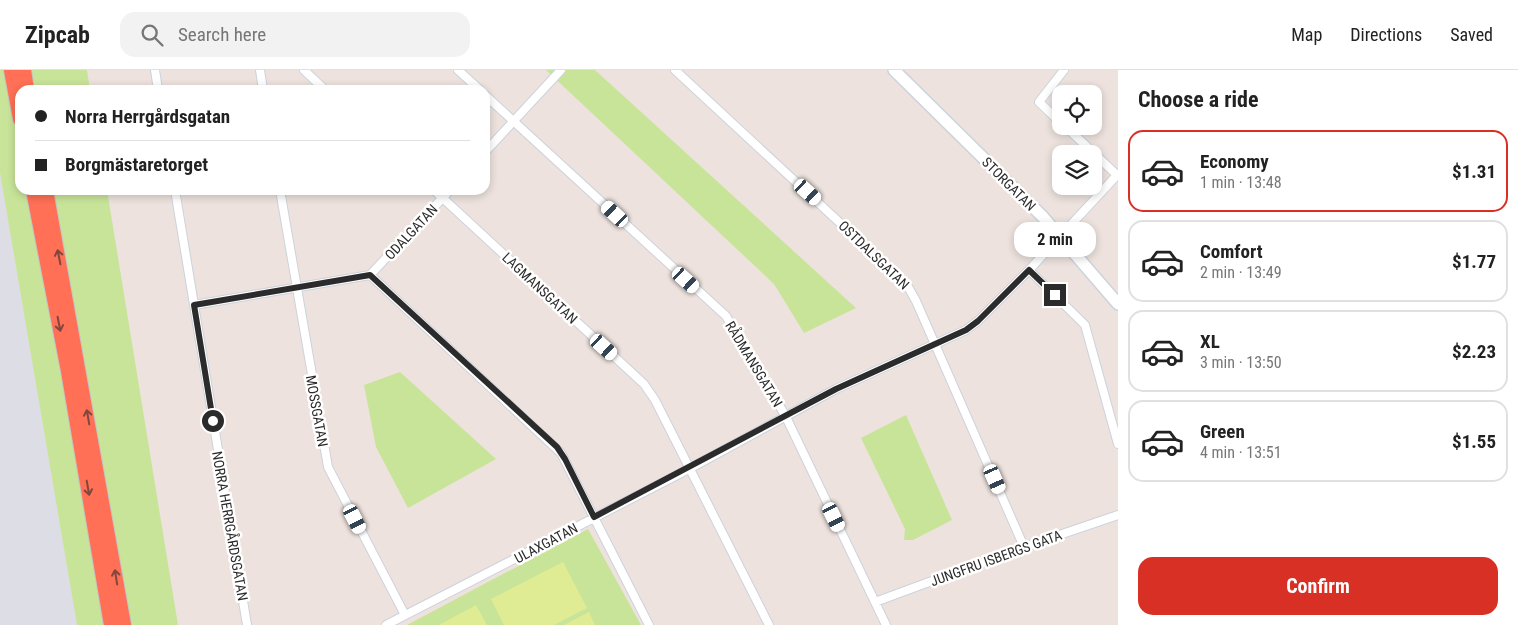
<!DOCTYPE html>
<html lang="en">
<head>
<meta charset="utf-8">
<style>
	:root { --surface:#fff; --page:#f2f2f2; --text:#222; --muted:#767676; --line:#e0e0e0; --accent:#d93025 }
	body { margin:0; font-family:"Roboto Condensed",sans-serif; background:var(--page); color:var(--text); height:100vh; display:flex; flex-direction:column; font-size:19px; white-space:nowrap }
	* { box-sizing:border-box; margin:0 }
	p { font-size:16px; color:var(--muted) }
	.icon { flex:none; width:28px; height:28px; fill:none; stroke:currentColor; stroke-width:2; stroke-linecap:round; stroke-linejoin:round }
	.map { position:relative; flex:1; overflow:hidden }
	.drawer { display:flex; flex-direction:column; background:var(--surface); width:400px }
	.drawer>* { flex:none }
	.top-card { position:absolute; left:15px; top:15px; width:475px; height:110px; border-radius:15px; box-shadow:0 2px 8px #0003; display:grid; align-content:center; height:110px; padding:0 20px; background:var(--surface) }
	.controls { position:absolute; left:1052px; top:15px; display:grid; gap:10px }
	.controls a { display:grid; place-items:center; width:50px; height:50px; border-radius:10px; background:var(--surface); box-shadow:0 2px 8px #0003; font-size:25px }
	.end { position:absolute; width:22px; height:22px; margin:-11px; border:6px solid #2b2b2b; background:#fff; box-shadow:0 0 0 2px #fff }
	.from { border-radius:50% }
	.bubble { position:absolute; height:35px; border-radius:15px; background:var(--surface); box-shadow:0 2px 8px #0003; font-size:16px; font-weight:700; line-height:35px; text-align:center }
	.car { position:absolute; width:15px; height:30px; margin:-15px -8px; border-radius:6px; box-shadow:0 0 4px 1px #0007; background:linear-gradient(#fff 24%,#345 0 40%,#fff 0 76%,#345 0 86%,#fff 0) }
	.top-card b { display:flex; align-items:center; gap:18px; height:48px; font-size:19px }
	.top-card b+b { border-top:1px solid var(--line) }
	.top-card i { width:12px; height:12px; background:var(--text) }
	ul { padding:0; list-style:none }
	li { display:flex; align-items:center; gap:15px; height:82px; margin:0 10px 8px; padding:0 10px; border:2px solid var(--line); border-radius:15px }
	li div { flex:1 }
	li b { display:block; font-size:19px }
	li em { font-style:normal; font-weight:700 }
	li.on { border-color:var(--accent) }
	li>.icon { width:45px; height:45px; stroke-width:1.5 }
	h2 { padding:0 20px; font-size:22px; line-height:60px }
	.action { display:flex; gap:10px; margin-top:auto; padding:10px 20px }
	.action a { flex:1; height:58px; border-radius:15px; background:var(--accent); color:#fff; font-size:20px; font-weight:700; line-height:58px; text-align:center }
	header { display:flex; align-items:center; gap:30px; box-sizing:border-box; height:70px; padding:0 25px; background:var(--surface); border-bottom:1px solid var(--line) }
	header strong { font-size:24px }
	nav { display:flex; gap:28px; margin-inline-start:auto; font-size:18px }
	.search { width:350px; height:45px; background:var(--page); display:flex; align-items:center; gap:12px; box-sizing:border-box; padding:0 18px; border-radius:15px; color:var(--muted); font-size:19px }
	main { display:flex; flex:1; min-height:0 }
	.map>svg:first-child { display:block }
	.industrial { fill:#dddde5 }
	.green { fill:#c8e499 }
	.pitch { fill:#dfec94 }
	.lines { fill:none; stroke-linecap:round; stroke-linejoin:round }
	.street-casing { stroke:#cbd3dd; stroke-width:10 }
	.secondary-casing { stroke:#cbd3dd; stroke-width:14 }
	.highway-casing { stroke:#c4c4c4; stroke-width:16 }
	.street { stroke:#fff; stroke-width:8 }
	.secondary { stroke:#fff; stroke-width:11 }
	.highway { stroke:#ff7056; stroke-width:14 }
	.oneway { stroke:#80473c }
	.route { stroke:#2b2b2b; stroke-width:6 }
	.labels { text-anchor:middle; stroke-width:5; stroke-linejoin:round; paint-order:stroke }
	.street-label { font-size:14px; fill:#2b2b2b; stroke:#fff }
</style>
</head>
<body>
<header>
<strong>Zipcab</strong>
<div class="search"><svg class="icon" aria-label="search" viewBox="0 0 24 24"><circle cx="10" cy="10" r="6"/><path d="M15 15l6 6"/></svg>Search here</div>
<nav><a>Map</a><a>Directions</a><a>Saved</a></nav>
</header>
<main>
<div class="map">
<svg width="1118" height="555" viewBox="0 0 1118 555">
	<rect width="100%" height="100%" fill="#ede2dd"/>
	<!-- industrial -->
	<path class="industrial" d="M0,103L77,555H0Z"/>
	<!-- green -->
	<path class="green" d="M0,0H87L90,20H20V120H107L178,555H77L0,103Z
		M546,0H595L856,238L804,263L774,214Z
		M400,302L496,389L408,438L376,377L364,315Z
		M906,345L952,450L913,470H904L905,459L861,368Z
		M588,459L641,555H407Z"/>
	<!-- pitch -->
	<path class="pitch" d="M563,492L587,538L554,555H504L491,529Z
		M476,535L487,555H439Z
		M589,542L595,555H564Z"/>
	<g class="lines">
		<!-- street casing -->
		<g class="street-casing">
			<path id="street" d="M155,0L158,20
				M260,0L263,20
				M304,0L325,20
				M458,0L480,20
				M675,0L907,215L916,231L1024,477
				M485,25L726,246L786,347L886,555
				M1061,53L1039,32L1064,0
				M1065,56L1117,105
				M485,82L561,0
				M175,120L247,555
				M280,120L328,397L405,545
				M434,120L644,314L655,330L769,555
				M1029,200L1085,255L1118,374
				M370,205L561,383L649,555
				M194,235L370,205L450,120
				M875,532L1024,477L1118,445
				M386,555L689,399L836,319L966,260L978,251L1029,200L1118,104"/>
		</g>
		<!-- secondary casing -->
		<g class="secondary-casing">
			<path id="secondary" d="M894,0L1043,147L1118,234"/>
		</g>
		<!-- highway casing -->
		<g class="highway-casing">
			<path id="highway" d="M11,0L20,49
				M24,0L27,20
				M33,120L68,301L111,555
				M46,120L124,555"/>
		</g>
		<!-- street -->
		<use href="#street" class="street"/>
		<!-- secondary -->
		<use href="#secondary" class="secondary"/>
		<!-- highway -->
		<use href="#highway" class="highway"/>
	</g>
	<!-- one-way arrows -->
	<defs><path id="oneway-shaft" d="M-6 0H5M1.5-3L5.5 0L1.5 3" fill="none" stroke-width="1.6" stroke-linecap="round" stroke-linejoin="round" transform="scale(1.25)"/></defs>
	<g class="oneway">
		<use href="#oneway-shaft" transform="translate(59 187) rotate(-101)"/>
		<use href="#oneway-shaft" transform="translate(59 254) rotate(79)"/>
		<use href="#oneway-shaft" transform="translate(88 347) rotate(-100)"/>
		<use href="#oneway-shaft" transform="translate(88 418) rotate(80)"/>
		<use href="#oneway-shaft" transform="translate(116 507) rotate(-99)"/>
	</g>
	<g class="lines">
		<!-- route -->
		<path class="route" d="M213,351L194,235L370,205L557,377L565,389L594,447L836,319L966,260L978,251L1029,200L1055,225"/>
	</g>
	<g class="labels">
		<!-- street labels -->
		<g class="street-label">
			<text transform="translate(1009 114) rotate(45)" y="5">STORGATAN</text>
			<text transform="translate(411 162) rotate(-47)" y="5">ODALGATAN</text>
			<text transform="translate(874 185) rotate(44)" y="5">OSTDALSGATAN</text>
			<text transform="translate(540 218) rotate(43)" y="5">LAGMANSGATAN</text>
			<text transform="translate(754 294) rotate(59)" y="5">RÅDMANSGATAN</text>
			<text transform="translate(317 341) rotate(80)" y="5">MOSSGATAN</text>
			<text transform="translate(230 456) rotate(80)" y="5">NORRA HERRGÅRDSGATAN</text>
			<text transform="translate(546 473) rotate(-28)" y="5">ULAXGATAN</text>
			<text transform="translate(996 488) rotate(-20)" y="5">JUNGFRU ISBERGS GATA</text>
		</g>
	</g>
</svg>
<div class="controls">
<a><svg class="icon" aria-label="locate" viewBox="0 0 24 24"><circle cx="12" cy="12" r="6"/><path d="M12 2v4M12 18v4M2 12h4M18 12h4"/></svg></a>
<a><svg class="icon" aria-label="layers" viewBox="0 0 24 24"><path d="M12 4l9 5-9 5-9-5zM3 14l9 5 9-5"/></svg></a>
</div>
<i class="end from" style="left:213px;top:351px"></i>
<i class="end" style="left:1055px;top:225px"></i>
<div class="bubble" style="left:1014px;top:152px;width:82px">2 min</div>
<i class="car" style="left:808px;top:122px;rotate:132deg"></i>
<i class="car" style="left:615px;top:144px;rotate:313deg"></i>
<i class="car" style="left:686px;top:210px;rotate:132deg"></i>
<i class="car" style="left:604px;top:277px;rotate:132deg"></i>
<i class="car" style="left:995px;top:409px;rotate:156deg"></i>
<i class="car" style="left:834px;top:447px;rotate:154deg"></i>
<i class="car" style="left:355px;top:449px;rotate:153deg"></i>
<div class="top-card">
<b><i class="from"></i>Norra Herrgårdsgatan</b>
<b><i></i>Borgmästaretorget</b>
</div>
</div>
<section class="drawer">
<h2>Choose a ride</h2>
<ul>
<li class="on"><svg class="icon" aria-label="car" viewBox="0 0 24 24"><path d="M5 17H2v-5l4-1 3-4h7l3 4 3 1v5h-3M9 17h6M6 11h13"/><circle cx="7" cy="17" r="2"/><circle cx="17" cy="17" r="2"/></svg><div><b>Economy</b><p>1 min · 13:48</p></div><em>$1.31</em></li>
<li><svg class="icon" aria-label="car" viewBox="0 0 24 24"><path d="M5 17H2v-5l4-1 3-4h7l3 4 3 1v5h-3M9 17h6M6 11h13"/><circle cx="7" cy="17" r="2"/><circle cx="17" cy="17" r="2"/></svg><div><b>Comfort</b><p>2 min · 13:49</p></div><em>$1.77</em></li>
<li><svg class="icon" aria-label="car" viewBox="0 0 24 24"><path d="M5 17H2v-5l4-1 3-4h7l3 4 3 1v5h-3M9 17h6M6 11h13"/><circle cx="7" cy="17" r="2"/><circle cx="17" cy="17" r="2"/></svg><div><b>XL</b><p>3 min · 13:50</p></div><em>$2.23</em></li>
<li><svg class="icon" aria-label="car" viewBox="0 0 24 24"><path d="M5 17H2v-5l4-1 3-4h7l3 4 3 1v5h-3M9 17h6M6 11h13"/><circle cx="7" cy="17" r="2"/><circle cx="17" cy="17" r="2"/></svg><div><b>Green</b><p>4 min · 13:51</p></div><em>$1.55</em></li>
</ul>
<div class="action"><a>Confirm</a></div>
</section>
</main>
</body>
</html>
